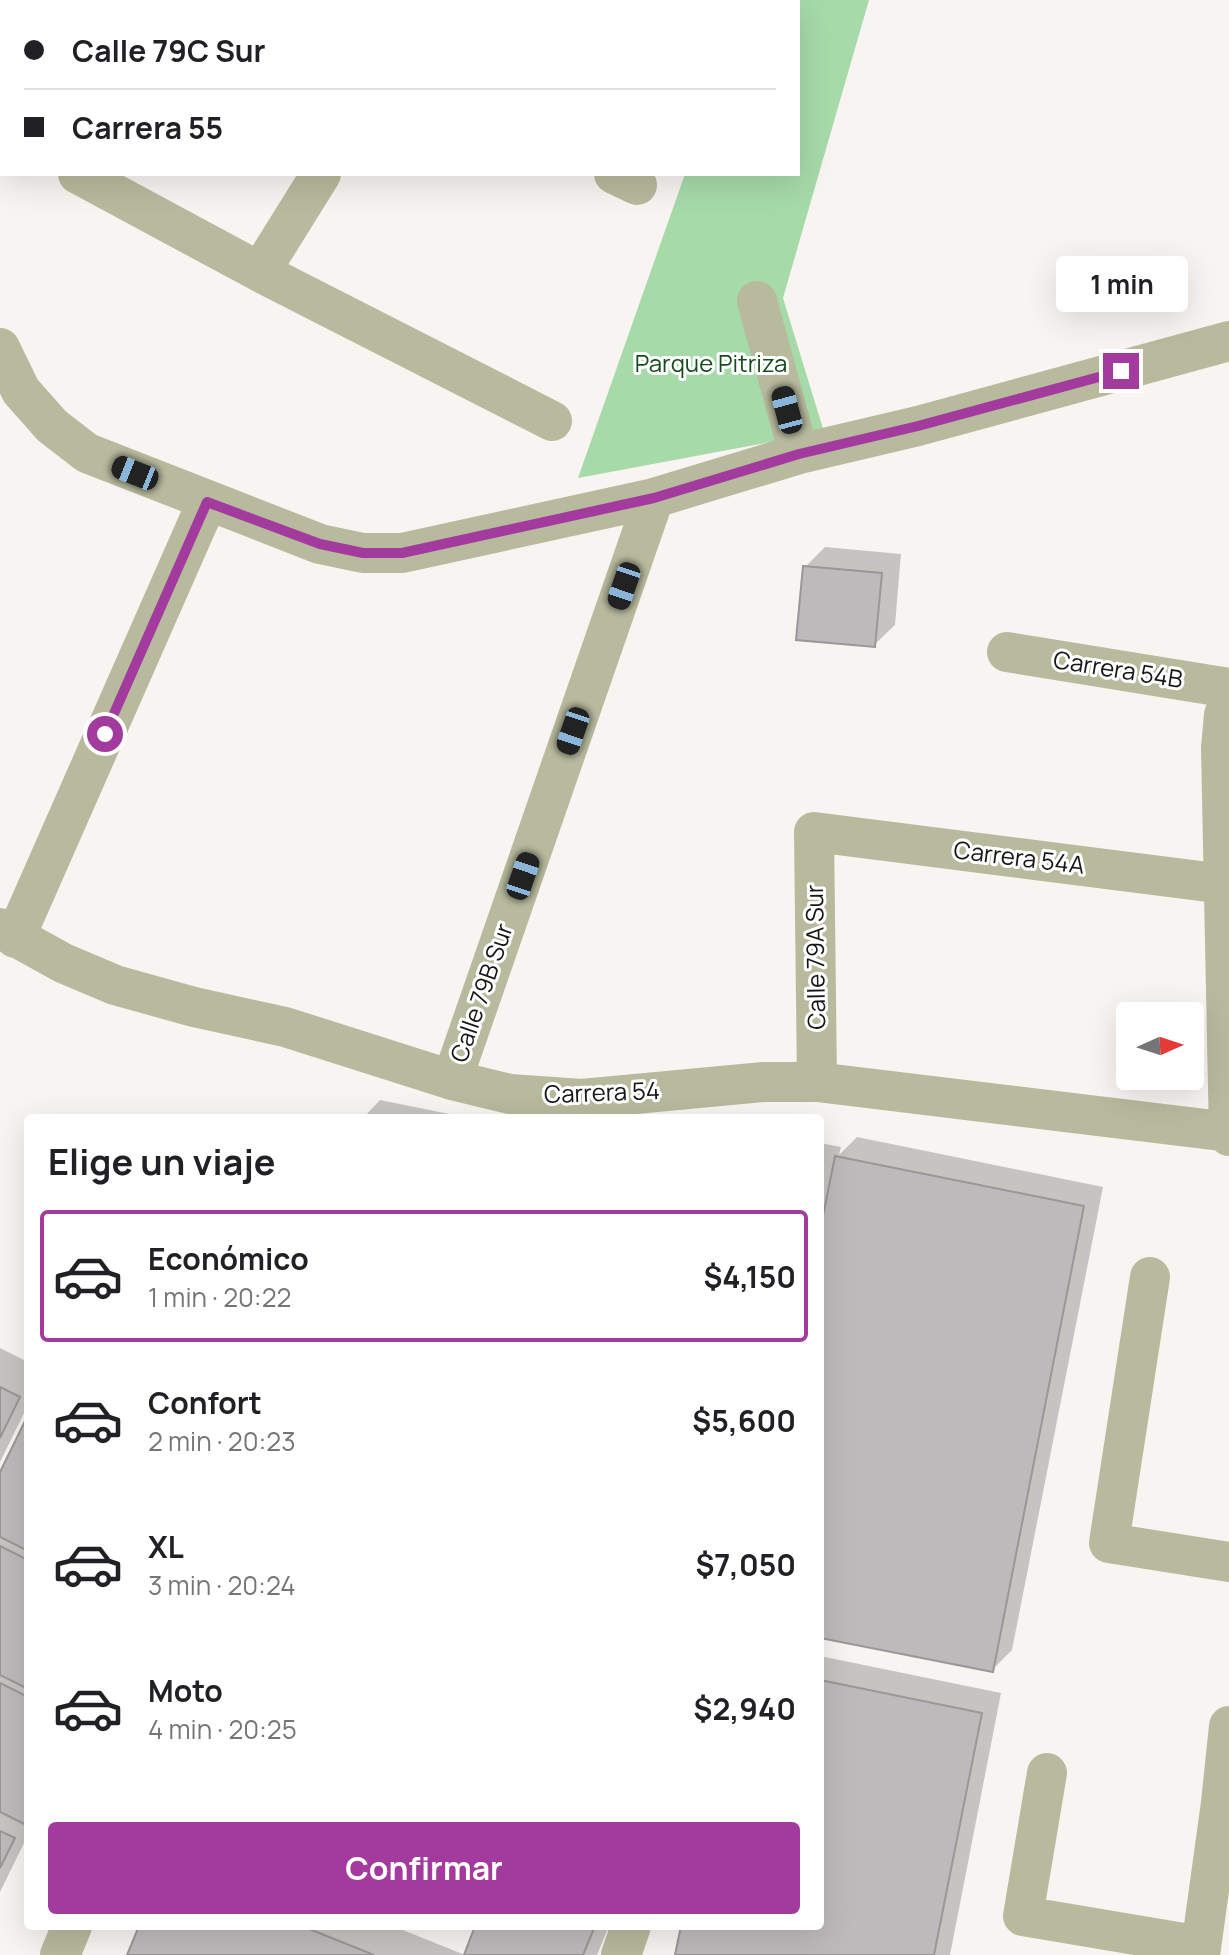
<!DOCTYPE html>
<html lang="es">
<head>
<meta charset="utf-8">
<style>
	:root { --surface:#fff; --page:#f6f6f6; --text:#202124; --muted:#757577; --line:#e0e0e0; --accent:#a23b9d }
	body { margin:0; font-family:Manrope,sans-serif; background:var(--page); color:var(--text); height:100vh; display:flex; flex-direction:column; font-size:30px; white-space:nowrap }
	* { box-sizing:border-box; margin:0 }
	p { font-size:26px; color:var(--muted) }
	.icon { flex:none; width:44px; height:44px; fill:none; stroke:currentColor; stroke-width:2; stroke-linecap:round; stroke-linejoin:round }
	.map { position:relative; flex:1; overflow:hidden }
	.drawer { position:absolute; left:24px; top:1114px; width:800px; height:816px; display:flex; flex-direction:column; background:var(--surface); border-radius:8px; box-shadow:0 8px 32px #0002 }
	.drawer>* { flex:none }
	.top-card { position:absolute; left:0px; top:0px; width:800px; height:176px; box-shadow:0 8px 32px #0002; display:grid; align-content:center; height:176px; padding:0 24px; background:var(--surface) }
	.needle { width:52px; rotate:87deg }
	.fabs { position:absolute; left:1116px; top:1002px; display:grid; gap:16px }
	.fabs a { display:grid; place-items:center; width:88px; height:88px; border-radius:8px; background:var(--surface); box-shadow:0 8px 32px #0002; font-size:40px }
	.end { position:absolute; width:36px; height:36px; margin:-18px; border:10px solid #a23b9d; background:#fff; box-shadow:0 0 0 4px #fff }
	.from { border-radius:50% }
	.bubble { position:absolute; height:56px; border-radius:8px; background:var(--surface); box-shadow:0 8px 32px #0002; font-size:26px; font-weight:700; line-height:56px; text-align:center }
	.car { position:absolute; width:24px; height:48px; margin:-24px -12px; border-radius:10px; box-shadow:0 0 6px 2px #0007; background:linear-gradient(#222 24%,#8ab4d8 0 40%,#222 0 76%,#8ab4d8 0 86%,#222 0) }
	.top-card b { display:flex; align-items:center; gap:28px; height:76px; font-size:30px }
	.top-card b+b { border-top:2px solid var(--line) }
	.top-card i { width:20px; height:20px; background:var(--text) }
	ul { padding:0; list-style:none }
	li { display:flex; align-items:center; gap:24px; height:132px; margin:0 16px 12px; padding:0 8px; border:4px solid transparent; border-radius:8px }
	li div { flex:1 }
	li b { display:block; font-size:30px }
	li em { font-style:normal; font-weight:700 }
	li.current { border-color:var(--accent) }
	li>.icon { width:72px; height:72px; stroke-width:1.5 }
	h2 { padding:0 24px; font-size:36px; line-height:96px }
	.cta { display:flex; gap:16px; margin-top:auto; padding:16px 24px }
	.cta a { flex:1; height:92px; border-radius:8px; background:var(--accent); color:#fff; font-size:32px; font-weight:700; line-height:92px; text-align:center }
	.map>svg:first-child { display:block }
	.green { fill:#a6daa9 }
	.shadow { fill:#0003 }
	.building { fill:#bebabc; stroke:#9b9698; stroke-width:2 }
	.lines { fill:none; stroke-linecap:round; stroke-linejoin:round }
	.minor { stroke:#b7ba9d; stroke-width:40 }
	.route { stroke:#a23b9d; stroke-width:10 }
	.labels { text-anchor:middle; stroke-width:6; stroke-linejoin:round; paint-order:stroke }
	.park-label { font-size:24px; fill:#154b1d; stroke:#fff }
	.street-label { font-size:24px; fill:#171515; stroke:#fff }
</style>
</head>
<body>
<div class="map">
<svg width="1229" height="1955" viewBox="0 0 1229 1955">
	<rect width="100%" height="100%" fill="#f8f4f1"/>
	<!-- green -->
	<path class="green" d="M746,0H869L783,298L824,432L578,478L685,174H798V2H746Z"/>
	<!-- shadow -->
	<path class="shadow" d="M825,547L901,554L895,625L874,645L805,567Z
		M380,1100L469,1118H363Z
		M685,1115L701,1118H682Z
		M857,1137L1103,1187L1012,1650L992,1670L820,1636V1143L841,1147L839,1155Z
		M0,1348L28,1362V1405L0,1462Z
		M28,1420V1835L0,1892V1476Z
		M820,1656L1001,1693L950,1955H677L683,1926H820Z
		M141,1926H393L465,1955H130Z
		M477,1926H609L597,1955H466Z"/>
	<!-- building -->
	<path class="building" d="M803,566L882,573L875,647L796,640Z
		M835,1156L1084,1206L993,1672L820,1638V1231Z
		M0,1387L20,1397L0,1438Z
		M25,1421L28,1422V1551L0,1537V1472Z
		M0,1546L28,1560V1689L0,1675Z
		M820,1680L982,1713L934,1955H675L681,1926H820Z
		M0,1683L28,1697V1826L0,1812Z
		M0,1831L15,1838L0,1868Z
		M139,1926H302L374,1955H127Z
		M475,1926H595L583,1955H464Z"/>
	<g class="lines">
		<!-- minor -->
		<path class="minor" d="M253,0L257,2
			M401,2V0
			M0,132L2,133
			M78,174L260,272L552,421
			M614,174L637,185
			M260,272L321,174
			M757,301L799,454
			M0,348L21,391L52,426L87,453L320,544L363,553H402L654,498L799,454L918,426L1229,341
			M1007,652L1229,688
			M1229,701L1224,715L1221,748L1229,1136
			M0,928L63,963L115,985L194,1007L285,1027L452,1080L510,1094L582,1099L764,1082H817L1229,1132
			M15,938L207,502
			M452,1080L654,498
			M817,1082L814,832L1224,884
			M1150,1277L1109,1543L1229,1562
			M1047,1773L1023,1916L1201,1946
			M60,1955L72,1926
			M621,1955L631,1926
			M1200,1955L1221,1803L1229,1726"/>
	</g>
	<g class="lines">
		<!-- route -->
		<path class="route" d="M105,734L207,502L320,544L363,553H402L654,498L799,454L918,426L1121,371"/>
	</g>
	<g class="labels">
		<!-- park labels -->
		<g class="park-label">
			<text x="711" y="372">Parque Pitriza</text>
		</g>
		<!-- street labels -->
		<g class="street-label">
			<text transform="translate(1118 670) rotate(9)" y="8">Carrera 54B</text>
			<text transform="translate(1019 858) rotate(7)" y="8">Carrera 54A</text>
			<text transform="translate(816 957) rotate(-91)" y="8">Calle 79A Sur</text>
			<text transform="translate(482 993) rotate(-71)" y="8">Calle 79B Sur</text>
			<text transform="translate(602 1093) rotate(-2)" y="8">Carrera 54</text>
		</g>
	</g>
</svg>
<div class="fabs">
<a><svg class="needle" viewBox="-14 -14 28 28"><path d="M0-13l5 13h-10z" fill="#e53935"/><path d="M0 13l5-13h-10z" fill="#757577"/></svg></a>
</div>
<i class="end from" style="left:105px;top:734px"></i>
<i class="end" style="left:1121px;top:371px"></i>
<div class="bubble" style="left:1056px;top:256px;width:132px">1 min</div>
<i class="car" style="left:787px;top:410px;rotate:345deg"></i>
<i class="car" style="left:135px;top:473px;rotate:292deg"></i>
<i class="car" style="left:624px;top:586px;rotate:199deg"></i>
<i class="car" style="left:573px;top:731px;rotate:199deg"></i>
<i class="car" style="left:523px;top:876px;rotate:19deg"></i>
<div class="top-card">
<b><i class="from"></i>Calle 79C Sur</b>
<b><i></i>Carrera 55</b>
</div>
<section class="drawer">
<h2>Elige un viaje</h2>
<ul>
<li class="current"><svg class="icon" aria-label="car" viewBox="0 0 24 24"><path d="M5 17H2v-5l4-1 3-4h7l3 4 3 1v5h-3M9 17h6M6 11h13"/><circle cx="7" cy="17" r="2"/><circle cx="17" cy="17" r="2"/></svg><div><b>Económico</b><p>1 min · 20:22</p></div><em>$4,150</em></li>
<li><svg class="icon" aria-label="car" viewBox="0 0 24 24"><path d="M5 17H2v-5l4-1 3-4h7l3 4 3 1v5h-3M9 17h6M6 11h13"/><circle cx="7" cy="17" r="2"/><circle cx="17" cy="17" r="2"/></svg><div><b>Confort</b><p>2 min · 20:23</p></div><em>$5,600</em></li>
<li><svg class="icon" aria-label="car" viewBox="0 0 24 24"><path d="M5 17H2v-5l4-1 3-4h7l3 4 3 1v5h-3M9 17h6M6 11h13"/><circle cx="7" cy="17" r="2"/><circle cx="17" cy="17" r="2"/></svg><div><b>XL</b><p>3 min · 20:24</p></div><em>$7,050</em></li>
<li><svg class="icon" aria-label="car" viewBox="0 0 24 24"><path d="M5 17H2v-5l4-1 3-4h7l3 4 3 1v5h-3M9 17h6M6 11h13"/><circle cx="7" cy="17" r="2"/><circle cx="17" cy="17" r="2"/></svg><div><b>Moto</b><p>4 min · 20:25</p></div><em>$2,940</em></li>
</ul>
<div class="cta"><a>Confirmar</a></div>
</section>
</div>
</body>
</html>
